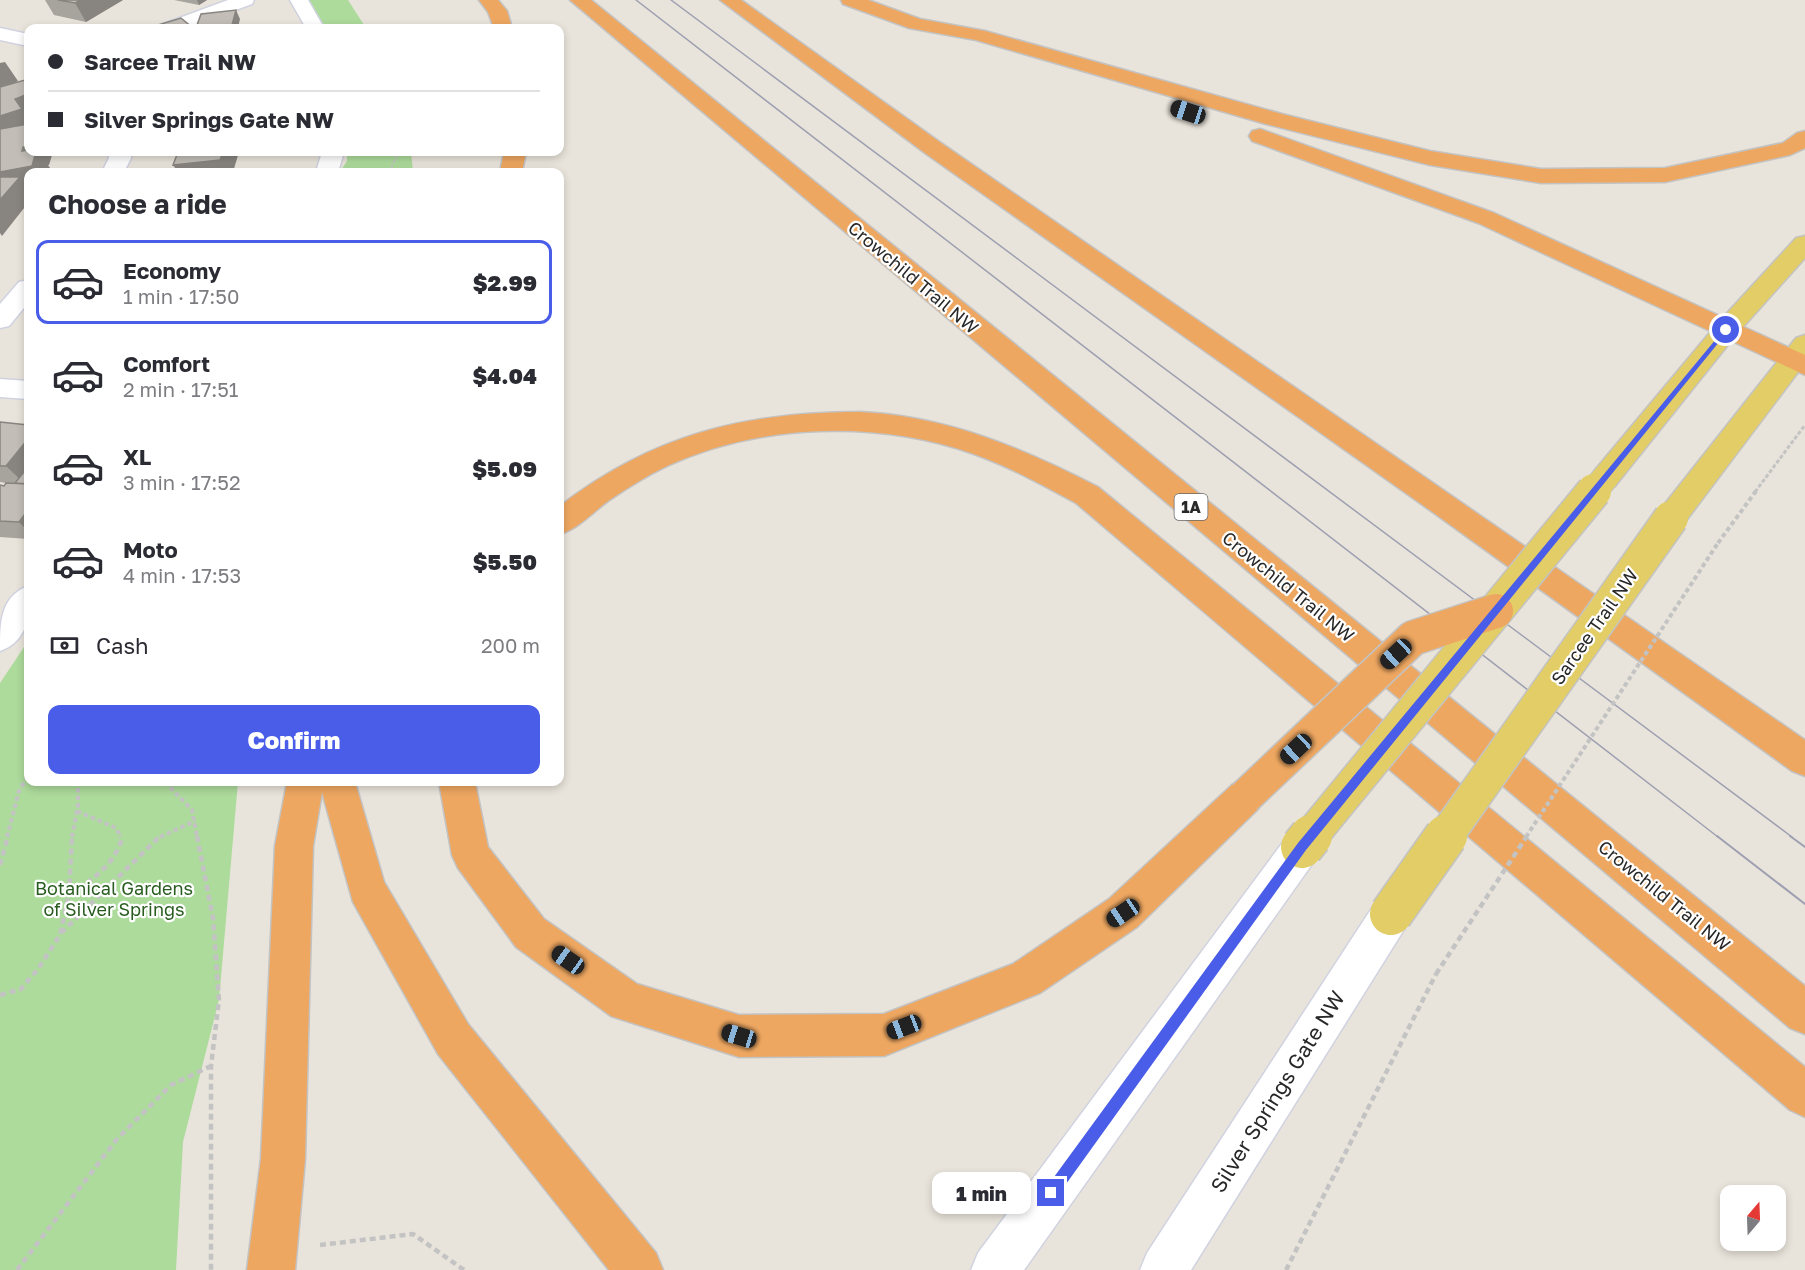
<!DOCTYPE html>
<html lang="en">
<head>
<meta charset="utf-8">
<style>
	:root { --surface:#fff; --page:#f2f2f3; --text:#2b2b33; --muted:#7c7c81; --line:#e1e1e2; --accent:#4a5de8 }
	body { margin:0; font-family:"Golos Text",sans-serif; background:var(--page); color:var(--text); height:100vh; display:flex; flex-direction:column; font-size:22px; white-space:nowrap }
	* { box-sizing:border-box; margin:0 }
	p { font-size:20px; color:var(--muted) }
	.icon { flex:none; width:33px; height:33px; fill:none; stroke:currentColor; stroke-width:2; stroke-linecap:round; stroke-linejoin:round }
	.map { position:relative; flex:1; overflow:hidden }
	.details { position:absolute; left:24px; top:168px; width:540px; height:618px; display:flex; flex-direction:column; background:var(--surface); border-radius:12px; box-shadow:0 3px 9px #0003 }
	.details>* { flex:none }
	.hud { position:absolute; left:24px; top:24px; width:540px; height:132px; border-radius:12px; box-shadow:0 3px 9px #0003; display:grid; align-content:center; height:132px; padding:0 24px; background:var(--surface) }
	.needle { width:39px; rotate:19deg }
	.buttons { position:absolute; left:1720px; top:1185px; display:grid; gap:12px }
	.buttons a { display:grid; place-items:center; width:66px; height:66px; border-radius:12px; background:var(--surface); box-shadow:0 3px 9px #0003; font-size:30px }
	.end { position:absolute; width:27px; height:27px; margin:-14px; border:8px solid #4a5de8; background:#fff; box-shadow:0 0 0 3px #fff }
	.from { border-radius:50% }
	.bubble { position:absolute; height:42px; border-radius:12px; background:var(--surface); box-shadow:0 3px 9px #0003; font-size:20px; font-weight:800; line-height:42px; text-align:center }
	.car { position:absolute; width:18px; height:36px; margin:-18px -9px; border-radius:8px; box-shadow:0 0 4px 2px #0007; background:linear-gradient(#222 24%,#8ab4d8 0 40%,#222 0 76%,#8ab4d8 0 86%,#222 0) }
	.hud b { display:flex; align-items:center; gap:21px; height:57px; font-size:22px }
	.hud b+b { border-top:2px solid var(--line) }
	.hud i { width:15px; height:15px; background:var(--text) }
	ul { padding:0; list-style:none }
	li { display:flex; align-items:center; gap:18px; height:84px; margin:0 12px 9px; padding:0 12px; border:3px solid transparent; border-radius:12px }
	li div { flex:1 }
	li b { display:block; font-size:22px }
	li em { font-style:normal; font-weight:800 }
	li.active { border-color:var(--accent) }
	li>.icon { width:54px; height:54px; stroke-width:1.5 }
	h2 { padding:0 24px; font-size:27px; line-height:72px }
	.pay { display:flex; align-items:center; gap:15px; height:66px; padding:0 24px; font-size:22px }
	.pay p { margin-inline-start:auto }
	.button { display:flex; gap:12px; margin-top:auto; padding:12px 24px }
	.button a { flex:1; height:69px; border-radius:12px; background:var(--accent); color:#fff; font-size:24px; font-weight:800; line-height:69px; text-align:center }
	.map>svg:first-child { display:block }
	.green { fill:#addb9c }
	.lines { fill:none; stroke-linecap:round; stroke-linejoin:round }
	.minor-casing { stroke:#d0d2e0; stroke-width:3 }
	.major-casing { stroke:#c3c3c3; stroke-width:3 }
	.highway-casing { stroke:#c3c3c3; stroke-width:3 }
	.path-far3 { stroke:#c3c3c3; stroke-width:2; stroke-dasharray:3 2; stroke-linecap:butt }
	.path-far2 { stroke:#c3c3c3; stroke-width:3; stroke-dasharray:4 2; stroke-linecap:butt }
	.path-far1 { stroke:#c3c3c3; stroke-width:4; stroke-dasharray:4.5 3; stroke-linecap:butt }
	.path { stroke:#c3c3c3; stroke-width:4.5; stroke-dasharray:6 4; stroke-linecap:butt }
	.minor { fill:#fff; fill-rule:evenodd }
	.major { fill:#e2cd67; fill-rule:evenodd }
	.highway { fill:#eea761; fill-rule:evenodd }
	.tram-far1 { stroke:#9ea0b1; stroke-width:1.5 }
	.tram { stroke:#9ea0b1; stroke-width:2 }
	.major-bridge-far2-casing { stroke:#c3c3c3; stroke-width:28; stroke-linecap:butt }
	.major-bridge-far1-casing { stroke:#c3c3c3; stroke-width:37; stroke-linecap:butt }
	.major-bridge-casing { stroke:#c3c3c3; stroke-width:45; stroke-linecap:butt }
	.highway-bridge-casing { stroke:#c3c3c3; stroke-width:37; stroke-linecap:butt }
	.path-bridge-far1 { stroke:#c3c3c3; stroke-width:4; stroke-dasharray:4.5 3; stroke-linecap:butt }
	.path-bridge { stroke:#c3c3c3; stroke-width:4.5; stroke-dasharray:6 4; stroke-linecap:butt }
	.major-bridge-far2 { stroke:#e2cd67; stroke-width:26 }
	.major-bridge-far1 { stroke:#e2cd67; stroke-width:34 }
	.major-bridge { stroke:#e2cd67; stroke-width:42 }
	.highway-bridge { stroke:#eea761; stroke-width:34 }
	.wall { fill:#a7a39d }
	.shaded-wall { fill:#888580 }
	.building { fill:#c2beb7; stroke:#888580; stroke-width:1.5 }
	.route { fill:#4a5de8 }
	.labels { text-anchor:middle; stroke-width:4.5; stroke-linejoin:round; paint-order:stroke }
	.shield { fill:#fff; stroke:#686868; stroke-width:1.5 }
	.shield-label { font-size:16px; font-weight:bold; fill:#282828 }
	.street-label { font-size:18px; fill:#282828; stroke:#fff }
	.park-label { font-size:18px; fill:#295d20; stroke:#fff }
	.near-street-label { font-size:21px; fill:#282828; stroke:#fff }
</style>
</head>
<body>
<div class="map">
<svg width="1805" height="1270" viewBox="0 0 1805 1270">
	<rect width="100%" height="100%" fill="#e9e4db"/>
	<!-- green -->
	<path class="green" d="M308,0H348L366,28H326Z
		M347,152H411L413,172H340L347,161Z
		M28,641V782H238L219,1000L183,1142L176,1270H0V683Z"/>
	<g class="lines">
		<!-- minor casing -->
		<g class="minor-casing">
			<path id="minor" d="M228,0H254L252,4L187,28H160L163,24Z
				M290,0H308L324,28H306Z
				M0,28L28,34V46L0,40Z
				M109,152H131V158L124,172H102L109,158Z
				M322,152H344L338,172H316Z
				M28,280V303L9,326L0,328V304L19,282Z
				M0,379L28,381V399L0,397Z
				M28,586C31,612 29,641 0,651C0,623 0,597 28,586Z
				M1302,829L1315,834L1321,847L1315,860L1024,1270H971L978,1253L1289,834Z
				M1391,895L1405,900L1411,914L1405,928L1191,1270H1140L1147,1253L1377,900Z"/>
		</g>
		<!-- major casing -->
		<g class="major-casing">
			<path id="major" d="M1805,236V258L1735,336L1615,486L1605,489L1595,486L1590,478L1595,470L1717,324L1796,238Z
				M1805,335V363L1682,526L1671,530L1660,526L1656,518L1660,510L1796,338Z"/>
		</g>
		<!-- highway casing -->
		<g class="highway-casing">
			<path id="highway" d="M479,0H498L507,11L512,28H494L488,12Z
				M570,0H591L1805,986V1034L1790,1028Z
				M720,0H741L941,143L1805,740V776L1792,771L1434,513L925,153Z
				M841,0H868L920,19L985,31L1282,114L1430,151L1541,169L1665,168L1783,143L1797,133L1805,131V148L1790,155L1665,182L1541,183L1430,165L1266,124L976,40L909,28L843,4Z
				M1260,129L1494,213L1805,355V375L1478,223L1252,141L1249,136L1252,131Z
				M504,152H526L522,172H500Z
				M860,412C946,416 1022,448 1098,487L1805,1067V1117L1790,1110L1076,503C1043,485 1010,467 974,454C878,420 760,423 667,466C646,476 627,488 608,501C593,512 578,529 560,534V506C652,435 745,412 860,412Z
				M1245,780L1258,785L1263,797L1258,809L1137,927L1040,993L884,1056L739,1057L611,1016L516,947L458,868L452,855L439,782H475L488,847L544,919L637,984L739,1015L884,1014L1013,964L1109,899L1232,785Z
				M287,782H355L384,882L468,1024L656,1253L663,1270H609L438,1054L353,902L322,792L313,846L305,1159L295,1270H247L261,1159L275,846Z"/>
		</g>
		<!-- path-far3 -->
		<path class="path-far3" d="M389,172L399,152"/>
		<!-- path-far2 -->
		<path class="path-far2" d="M1755,492L1805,425"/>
		<!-- path-far1 -->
		<path class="path-far1" d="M1718,543L1756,491
			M165,782L192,810L197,837
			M77,811L116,828L121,837
			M7,837L19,791L28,776
			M72,837L78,805V782
			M160,837L195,821"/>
		<!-- path -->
		<path class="path" d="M197,836L213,918L219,1000L211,1066V1270
			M0,865L8,836
			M70,894C93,879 113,866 122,839L120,836
			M61,933L158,838L163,836
			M0,995L21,989L38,969L60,935L69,894L72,836
			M320,1245L413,1234L464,1270
			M17,1270L117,1139L171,1085L211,1066
			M1286,1270L1436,974"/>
		<!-- minor -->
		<use href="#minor" class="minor"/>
		<!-- major -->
		<use href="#major" class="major"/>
		<!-- highway -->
		<use href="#highway" class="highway"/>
		<!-- tram-far1 -->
		<path class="tram-far1" d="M636,0L1718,837
			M671,0L1792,837"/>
		<!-- tram -->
		<path class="tram" d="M1717,836L1805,904
			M1790,836L1805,847"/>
		<!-- major-bridge-far2 casing -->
		<g class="major-bridge-far2-casing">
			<path id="major-bridge-far2" d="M1593,492L1605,478"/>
		</g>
		<!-- major-bridge-far1 casing -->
		<g class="major-bridge-far1-casing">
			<path id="major-bridge-far1" d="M1310,837L1594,491
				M1445,837L1671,518"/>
		</g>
		<!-- major-bridge casing -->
		<g class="major-bridge-casing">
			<path id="major-bridge" d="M1302,847L1311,836
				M1391,914L1446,836"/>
		</g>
		<!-- highway-bridge casing -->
		<g class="highway-bridge-casing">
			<path id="highway-bridge" d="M1245,797L1413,638L1496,611"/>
		</g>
		<!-- path-bridge-far1 -->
		<path class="path-bridge-far1" d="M1526,837L1718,543"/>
		<!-- path-bridge -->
		<path class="path-bridge" d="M1436,974L1527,836"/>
		<!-- major-bridge-far2 -->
		<use href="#major-bridge-far2" class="major-bridge-far2"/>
		<!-- major-bridge-far1 -->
		<use href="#major-bridge-far1" class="major-bridge-far1"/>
		<!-- major-bridge -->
		<use href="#major-bridge" class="major-bridge"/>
		<!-- highway-bridge -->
		<use href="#highway-bridge" class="highway-bridge"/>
	</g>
	<!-- wall -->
	<path class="wall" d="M45,0H123L86,22L54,15Z
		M174,0H207L199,5Z
		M0,422L28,425V539L0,537V485L4,486L6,483L0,482Z"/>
	<!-- shaded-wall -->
	<path class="shaded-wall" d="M81,0H123L86,22L75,3Z
		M197,0H207L199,5Z
		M236,10L240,19L238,28H196Z
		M5,62L18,81L0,90V63Z
		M28,94V131L0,140V116L15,99Z
		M23,147H28V152H53L49,165H48L50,168L49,172H28V203L2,236L0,233V172L22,151Z
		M176,152H239L233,172H178L173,165L184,164Z
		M28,439V480L25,484L6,466Z
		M28,510V531L19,522Z"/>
	<!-- building -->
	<path class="building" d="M58,0H81L75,3Z
		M236,10L232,25L196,28L201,14Z
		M181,18L193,28H148Z
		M25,80L28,84V94L15,99L22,109L0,116V87Z
		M28,124V147H23L22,151L28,150V152H36L32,166L0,172V129Z
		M178,152H223L220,160L173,165Z
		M0,177H20L0,200Z
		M0,422L28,425V439L6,466H0Z
		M28,467V484L15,483Z
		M6,483L28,484V510L19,522L0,521V485L4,486Z"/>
	<!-- route -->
	<path class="route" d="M1726,327L1730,330L1728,331L1306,850L1056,1198L1051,1200L1046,1198L1044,1193L1046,1188L1298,843Z"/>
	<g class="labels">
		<!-- shield labels -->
		<rect class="shield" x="1174.5" y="494" width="33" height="26" rx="4.5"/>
		<g class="shield-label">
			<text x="1191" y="513">1A</text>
		</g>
		<!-- street labels -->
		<g class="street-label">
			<text transform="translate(913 278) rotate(40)" y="6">Crowchild Trail NW</text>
			<text transform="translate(1288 587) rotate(39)" y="6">Crowchild Trail NW</text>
			<text transform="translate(1595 627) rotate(-55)" y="6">Sarcee Trail NW</text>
			<text transform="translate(1664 896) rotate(39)" y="6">Crowchild Trail NW</text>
		</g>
		<!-- park labels -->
		<g class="park-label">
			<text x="114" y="895">Botanical Gardens<tspan x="114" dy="21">of Silver Springs</tspan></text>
		</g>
		<!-- near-street labels -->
		<g class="near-street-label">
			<text transform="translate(1278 1092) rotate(-58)" y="7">Silver Springs Gate NW</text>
		</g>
	</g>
</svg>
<div class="buttons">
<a><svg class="needle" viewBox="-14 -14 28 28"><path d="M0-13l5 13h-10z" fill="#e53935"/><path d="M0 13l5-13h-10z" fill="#7c7c81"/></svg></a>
</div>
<i class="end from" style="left:1726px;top:330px"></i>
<i class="end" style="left:1051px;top:1193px"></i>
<div class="bubble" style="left:932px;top:1172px;width:99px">1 min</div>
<i class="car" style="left:1188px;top:112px;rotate:288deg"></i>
<i class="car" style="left:1396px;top:654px;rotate:227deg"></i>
<i class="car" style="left:1296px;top:749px;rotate:227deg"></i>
<i class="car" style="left:1123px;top:913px;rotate:236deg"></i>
<i class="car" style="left:568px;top:960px;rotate:305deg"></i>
<i class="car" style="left:904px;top:1027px;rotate:249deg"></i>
<i class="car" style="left:739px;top:1036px;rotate:287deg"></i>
<div class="hud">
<b><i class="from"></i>Sarcee Trail NW</b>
<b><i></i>Silver Springs Gate NW</b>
</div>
<section class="details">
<h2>Choose a ride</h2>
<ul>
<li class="active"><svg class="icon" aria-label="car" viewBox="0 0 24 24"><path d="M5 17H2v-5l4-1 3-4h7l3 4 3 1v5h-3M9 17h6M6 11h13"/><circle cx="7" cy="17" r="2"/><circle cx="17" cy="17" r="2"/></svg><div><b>Economy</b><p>1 min · 17:50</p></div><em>$2.99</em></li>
<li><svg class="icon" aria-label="car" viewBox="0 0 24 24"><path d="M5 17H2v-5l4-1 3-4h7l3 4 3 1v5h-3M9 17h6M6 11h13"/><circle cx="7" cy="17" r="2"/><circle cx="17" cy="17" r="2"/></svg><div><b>Comfort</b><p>2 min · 17:51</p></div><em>$4.04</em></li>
<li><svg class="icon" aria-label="car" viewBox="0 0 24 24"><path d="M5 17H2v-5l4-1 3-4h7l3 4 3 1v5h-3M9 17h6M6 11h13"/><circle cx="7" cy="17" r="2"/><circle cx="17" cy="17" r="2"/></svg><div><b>XL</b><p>3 min · 17:52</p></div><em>$5.09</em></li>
<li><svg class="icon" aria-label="car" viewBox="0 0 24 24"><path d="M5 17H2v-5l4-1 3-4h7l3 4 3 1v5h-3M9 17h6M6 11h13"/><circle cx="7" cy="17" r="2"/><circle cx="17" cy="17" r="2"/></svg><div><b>Moto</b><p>4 min · 17:53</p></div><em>$5.50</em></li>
</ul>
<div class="pay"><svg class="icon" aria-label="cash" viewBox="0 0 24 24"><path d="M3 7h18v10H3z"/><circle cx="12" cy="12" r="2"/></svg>Cash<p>200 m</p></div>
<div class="button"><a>Confirm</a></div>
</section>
</div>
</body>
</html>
